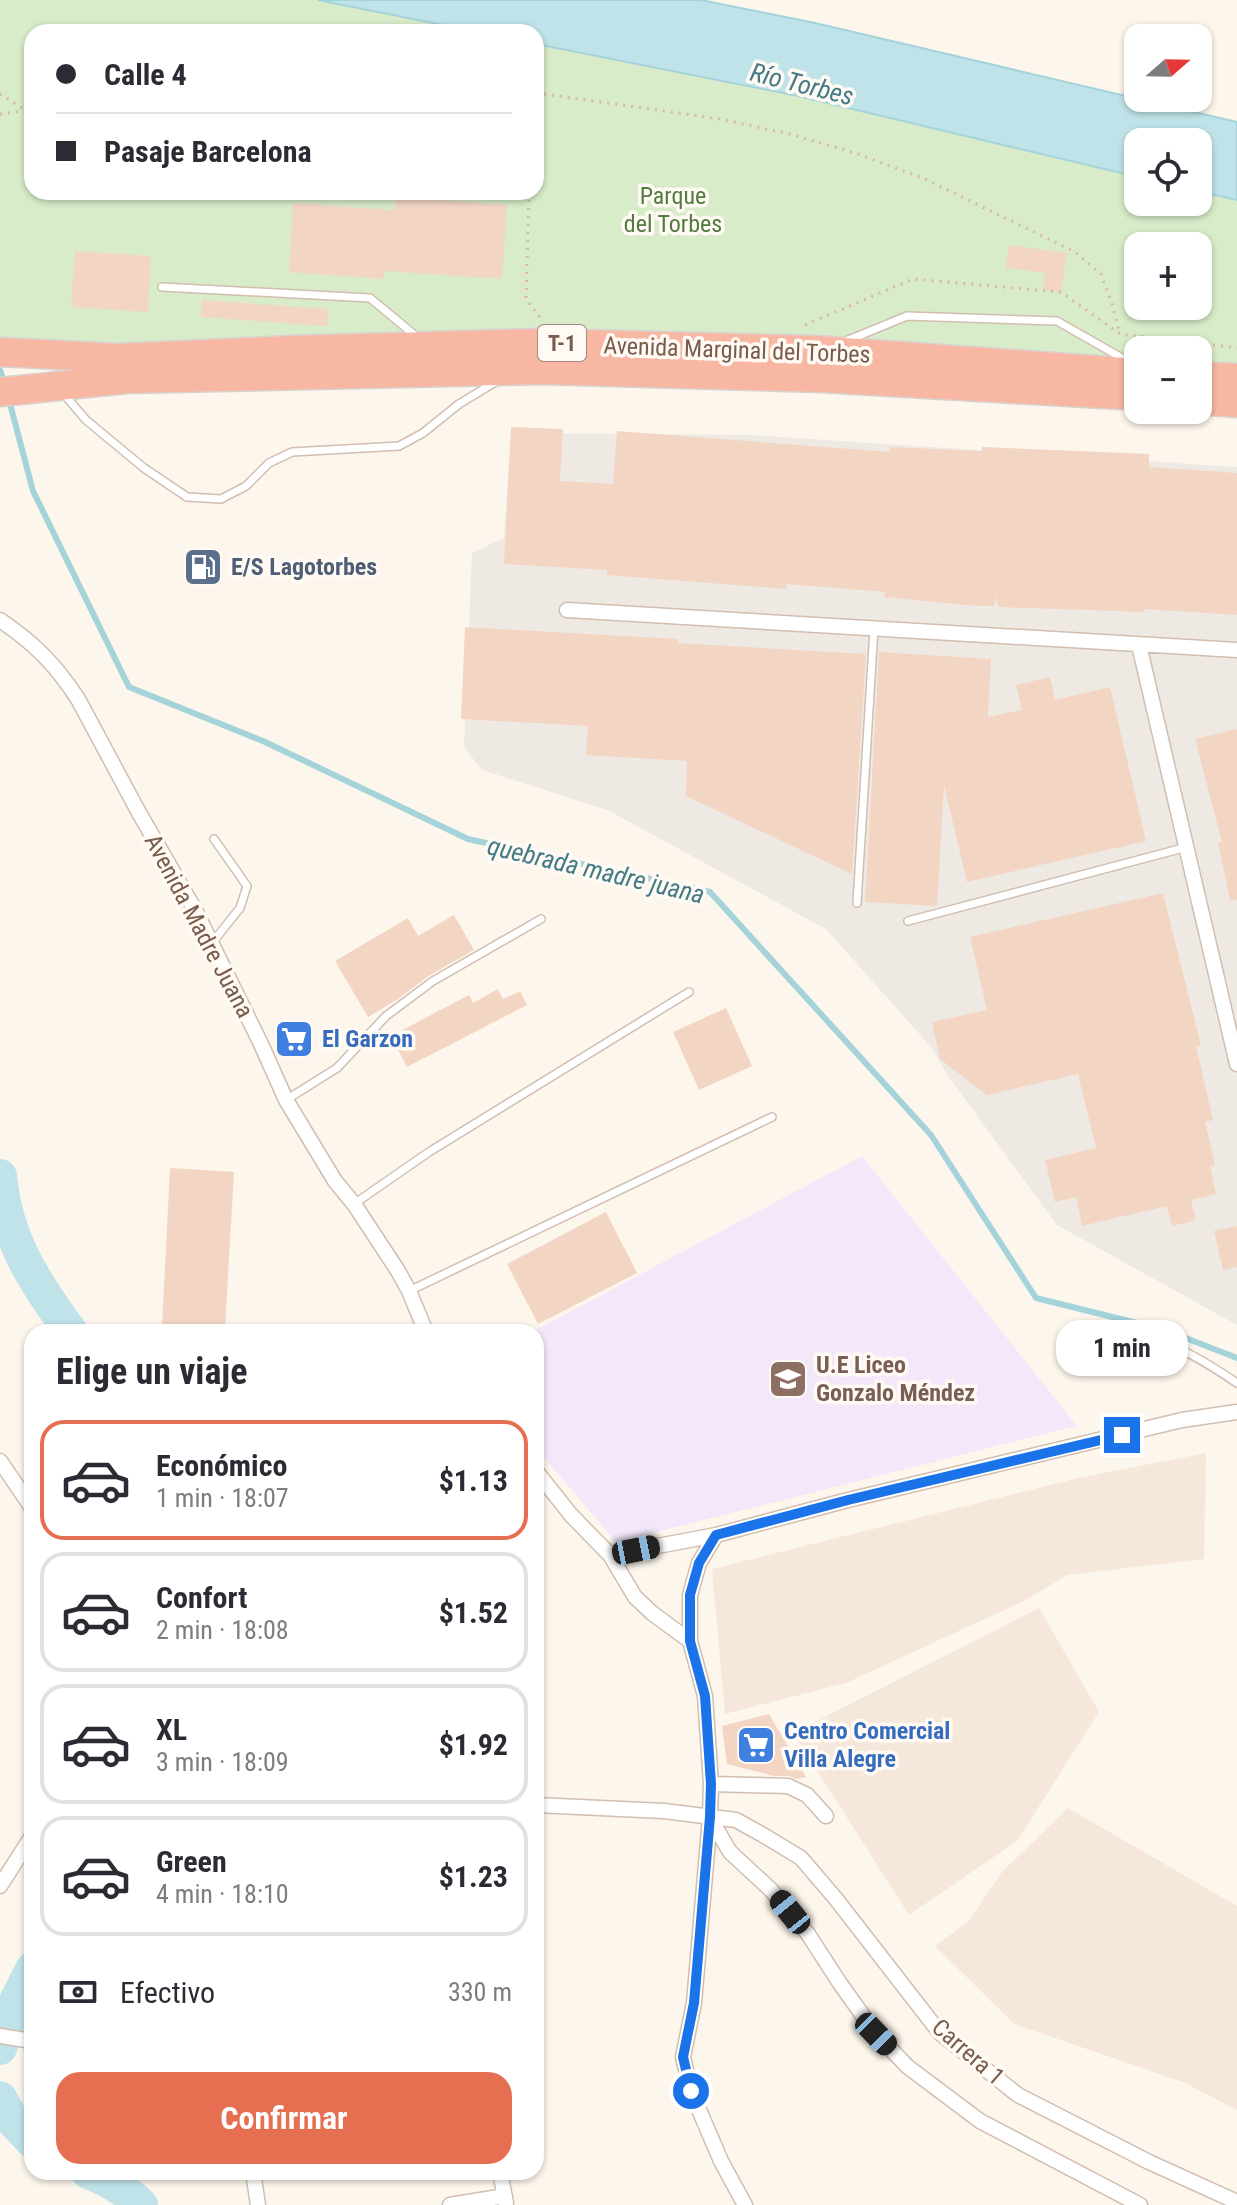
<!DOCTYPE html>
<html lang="es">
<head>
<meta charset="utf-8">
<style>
	:root { --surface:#fff; --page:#f7f7f7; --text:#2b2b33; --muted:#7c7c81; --line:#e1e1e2; --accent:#e76f51 }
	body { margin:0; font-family:"Roboto Condensed",sans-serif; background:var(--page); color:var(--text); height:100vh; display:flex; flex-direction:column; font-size:30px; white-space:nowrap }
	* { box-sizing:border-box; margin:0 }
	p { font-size:26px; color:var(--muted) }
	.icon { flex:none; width:44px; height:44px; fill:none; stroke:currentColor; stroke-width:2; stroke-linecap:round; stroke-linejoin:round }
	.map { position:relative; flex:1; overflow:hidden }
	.side { position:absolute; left:24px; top:1324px; width:520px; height:856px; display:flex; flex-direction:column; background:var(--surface); border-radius:24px; box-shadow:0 2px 6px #0004 }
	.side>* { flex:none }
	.banner { position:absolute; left:24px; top:24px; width:520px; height:176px; border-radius:24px; box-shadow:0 2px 6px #0004; display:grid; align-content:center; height:176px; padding:0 32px; background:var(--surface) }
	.needle { width:52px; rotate:70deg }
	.buttons { position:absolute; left:1124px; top:24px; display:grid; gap:16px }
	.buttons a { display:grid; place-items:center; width:88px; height:88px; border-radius:16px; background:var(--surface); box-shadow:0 2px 6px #0004; font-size:40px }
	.end { position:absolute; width:36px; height:36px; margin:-18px; border:10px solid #1a73e8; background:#fff; box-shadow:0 0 0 4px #fff }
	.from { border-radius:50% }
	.bubble { position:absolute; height:56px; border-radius:24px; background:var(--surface); box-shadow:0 2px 6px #0004; font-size:26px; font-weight:700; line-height:56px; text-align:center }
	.car { position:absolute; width:24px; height:48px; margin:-24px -12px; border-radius:10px; box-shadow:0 0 6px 2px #0007; background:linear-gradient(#222 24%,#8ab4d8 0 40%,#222 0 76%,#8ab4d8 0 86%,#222 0) }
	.banner b { display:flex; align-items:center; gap:28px; height:76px; font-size:30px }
	.banner b+b { border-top:2px solid var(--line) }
	.banner i { width:20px; height:20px; background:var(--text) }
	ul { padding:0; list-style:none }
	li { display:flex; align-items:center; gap:24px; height:120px; margin:0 16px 12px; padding:0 16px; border:4px solid var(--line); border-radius:24px }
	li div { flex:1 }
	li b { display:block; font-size:30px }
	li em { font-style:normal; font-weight:700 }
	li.current { border-color:var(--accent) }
	li>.icon { width:72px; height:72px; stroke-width:1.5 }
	h2 { padding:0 32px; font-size:36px; line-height:96px }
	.pay { display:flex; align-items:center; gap:20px; height:88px; padding:0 32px; font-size:30px }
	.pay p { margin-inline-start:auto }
	.primary-button { display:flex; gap:16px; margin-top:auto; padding:16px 32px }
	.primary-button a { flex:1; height:92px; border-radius:24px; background:var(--accent); color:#fff; font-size:32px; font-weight:700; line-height:92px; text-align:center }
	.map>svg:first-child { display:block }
	.residential { fill:#f5e8da }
	.industrial { fill:#efe9e4 }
	.education { fill:#f3e8fa }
	.green { fill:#d8ecc9; fill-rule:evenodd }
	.water { fill:#bfe3e8; stroke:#a5d3da; stroke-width:2 }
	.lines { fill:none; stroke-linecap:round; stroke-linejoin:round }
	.stream { stroke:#a5d3da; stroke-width:6 }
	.river { stroke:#bfe3e8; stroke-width:34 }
	.building { fill:#f3d5c3 }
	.lane-casing { stroke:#d1beb0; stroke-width:10 }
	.street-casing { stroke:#d1beb0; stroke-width:17 }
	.highway-casing { stroke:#dad1cd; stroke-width:31 }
	.path { stroke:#d9b8a5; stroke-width:3; stroke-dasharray:2 6; stroke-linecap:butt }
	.lane { stroke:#fff; stroke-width:7 }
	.street { stroke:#fff; stroke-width:14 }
	.highway { stroke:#f7b7a3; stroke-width:28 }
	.route { stroke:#1a73e8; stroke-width:10 }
	.labels { text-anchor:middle; stroke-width:7; stroke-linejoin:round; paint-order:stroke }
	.shield { fill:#fffaf3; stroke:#a28b7f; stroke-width:2 }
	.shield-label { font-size:22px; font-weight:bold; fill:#7a5c4d }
	.park-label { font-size:24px; fill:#537a41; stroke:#fffaf3 }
	.street-label { font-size:24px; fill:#7a5c4d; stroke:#fffaf3 }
	.service-label { font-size:24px; font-weight:bold; fill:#4e5e75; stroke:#fffaf3; text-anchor:start }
	.shop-label { font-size:24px; font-weight:bold; fill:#366cbe; stroke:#fffaf3; text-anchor:start }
	.education-label { font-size:24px; font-weight:bold; fill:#785e54; stroke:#fffaf3; text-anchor:start }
	.water-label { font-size:26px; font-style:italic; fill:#437c86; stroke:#fffaf3 }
</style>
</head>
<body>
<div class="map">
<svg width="1237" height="2205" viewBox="0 0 1237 2205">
	<rect width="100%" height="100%" fill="#fdf6ec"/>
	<!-- residential -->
	<path class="residential" d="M1206,1453L1204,1559L1067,1575L1026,1600L846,1683L725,1714L712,1569L1078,1478Z
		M1039,1608L1099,1712L1017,1841L909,1915L793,1733Z
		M1068,1808L1237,1906V2110L1183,2082L1014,2024L935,1946L969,1921L1002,1872Z"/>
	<!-- industrial -->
	<path class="industrial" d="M511,433L749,435L1237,467V1325L1057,1225L948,1076L931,1047L826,929L607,810L482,770L464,747L472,553L504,538Z"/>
	<!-- education -->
	<path class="education" d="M862,1156L1077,1426L616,1542L536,1448V1332H532Z"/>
	<!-- green -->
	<path class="green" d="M0,0H318L478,32H32V192H536V44L798,96L1138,177V202H1198V191L1237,200V378L1198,376V350H1138V373L0,352ZM1138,246H1198V306H1138Z"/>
	<!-- water -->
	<path class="water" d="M318,0H701L815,23L1237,122V200L1198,191V142H1138V177L798,96L536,44V32H478Z"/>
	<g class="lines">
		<!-- stream -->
		<path class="stream" d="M0,370L5,385
			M9,400L33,491L129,687L263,741L468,839L710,892L931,1135L1036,1298L1165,1330L1237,1358"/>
		<!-- river -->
		<path class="river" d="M0,1176C6,1239 34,1282 71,1332
			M0,2048L16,2001L32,1969
			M0,2098L12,2120L32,2141
			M88,2172C108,2180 126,2190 141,2205"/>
	</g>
	<!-- building -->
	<path class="building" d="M396,197L507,205L502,279L385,271L384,279L289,272L293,203L395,210Z
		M1009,245L1067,253L1061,292L1043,290L1045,273L1006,268Z
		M75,251L151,256L148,312L71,307Z
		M202,300L328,309L327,326L201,317Z
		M511,427L563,429L560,481L613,484L617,431L890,452V447L982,451V447L1149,454V467L1237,473V615L1144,609V612L998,607L996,596L994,606H976L884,597L885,592L786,584V589L607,575V570L504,564Z
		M465,627L678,639V643L866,654L852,874L686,796L687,761L586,755L588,726L461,719Z
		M879,652L991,659L988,717L1022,710L1016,685L1050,677L1055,700L1110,687L1146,841L967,882L944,785L937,906L865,902Z
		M1237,729V900H1230L1218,843L1222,842L1195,739Z
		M1163,893L1201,1045L1196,1046L1213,1120L1205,1122L1215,1165L1210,1166L1216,1194L1191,1200L1196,1220L1172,1226L1167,1206L1082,1226L1076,1197L1055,1202L1045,1160L1096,1148L1078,1074L987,1095L940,1059L932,1022L987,1010L970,937Z
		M454,915L474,950L430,975L398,999L368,1017L335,961L408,918L418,936Z
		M498,989L503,999L520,991L527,1005L407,1067L391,1036L469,995L473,1003Z
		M726,1008L752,1066L699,1090L673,1032Z
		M170,1168L234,1172L225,1328L162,1325Z
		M606,1212L637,1273L538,1324L507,1264Z
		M1237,1226V1267L1223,1270L1214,1231Z
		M769,1714L806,1777L796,1779L789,1776H774L727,1764L722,1726Z"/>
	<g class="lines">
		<!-- lane casing -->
		<g class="lane-casing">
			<path id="lane" d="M162,287L370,298L417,337
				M846,341L907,316L1057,321L1129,362
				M63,393L86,420L144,468L187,497L221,499L246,486L269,463L292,452L399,446L423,433L459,404L497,381
				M857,903L874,629
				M908,921L1187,847
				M212,943L240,908L247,886L214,839
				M286,1100L337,1068L386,1016L433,981L541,919
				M354,1204L429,1152L689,992
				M409,1291L772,1117
				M1111,1362C1115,1355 1117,1345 1123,1341C1148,1323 1215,1368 1237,1383"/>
		</g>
		<!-- street casing -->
		<g class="street-casing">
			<path id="street" d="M567,610L1237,650
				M0,620C35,644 55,664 78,699L138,811L195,910L261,1044L286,1100L335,1181L354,1204L398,1271L409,1291L426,1332
				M1139,645L1237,1064
				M0,1461L32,1508
				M536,1471L571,1515L610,1555L635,1597L652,1613L690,1641
				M716,1535L699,1563L690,1595V1641L705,1696L711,1784L710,1817L694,2003L683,2057L691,2091L721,2161L745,2205
				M610,1555L716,1535L848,1500L1182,1420L1237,1412
				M711,1784L788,1786L807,1795L826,1816
				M536,1805L664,1811L736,1820L763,1835L801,1858L836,1899L940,2033L1018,2095L1149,2162L1237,2202
				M710,1818L730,1852L771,1890L808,1934L839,1982L876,2034L908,2067L980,2121L1140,2205
				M0,1886L32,1836
				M0,2036L32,2041
				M253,2172L258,2205
				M500,2172L506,2203
				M450,2205L505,2196"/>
		</g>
		<!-- highway casing -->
		<g class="highway-casing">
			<path id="highway" d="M0,352L118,358L292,350L540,343L816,350L1138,373
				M1198,376L1237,378
				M0,392L126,379L543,370L822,378L1138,396
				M1198,400L1237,403"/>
		</g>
		<!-- path -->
		<path class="path" d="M536,93L720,119L790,134L855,153L925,179L1075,252L1101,274L1112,303L1119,331
			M0,94L32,114
			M0,114L32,110
			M529,192L526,299L542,320
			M805,325L913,279L1061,292L1120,334L1237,348"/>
		<!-- lane -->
		<use href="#lane" class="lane"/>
		<!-- street -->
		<use href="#street" class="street"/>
		<!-- highway -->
		<use href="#highway" class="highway"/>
	</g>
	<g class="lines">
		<!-- route -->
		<path class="route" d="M691,2091L683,2057L694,2003L710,1817L711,1784L705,1696L690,1641V1595L699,1563L716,1535L848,1500L1122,1435"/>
	</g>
	<!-- icons -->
	<defs>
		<g id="fuel-square" transform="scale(2)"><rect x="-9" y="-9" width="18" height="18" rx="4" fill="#5c6f8a" stroke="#fffaf3"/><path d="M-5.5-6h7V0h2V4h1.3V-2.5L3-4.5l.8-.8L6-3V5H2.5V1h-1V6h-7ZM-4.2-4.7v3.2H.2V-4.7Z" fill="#fff"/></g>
		<g id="supermarket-square" transform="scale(2)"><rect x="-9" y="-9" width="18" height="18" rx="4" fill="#3f7fe0" stroke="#fffaf3"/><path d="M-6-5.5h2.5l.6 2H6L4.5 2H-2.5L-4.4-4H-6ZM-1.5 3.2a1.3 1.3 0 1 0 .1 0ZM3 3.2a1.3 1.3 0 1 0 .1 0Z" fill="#fff"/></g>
		<g id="university-square" transform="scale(2)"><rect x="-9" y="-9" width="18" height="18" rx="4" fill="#8d6e63" stroke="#fffaf3"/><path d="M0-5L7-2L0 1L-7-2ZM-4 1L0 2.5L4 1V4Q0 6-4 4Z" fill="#fff"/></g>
	</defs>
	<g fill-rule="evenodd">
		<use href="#fuel-square" x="203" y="567"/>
		<use href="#supermarket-square" x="294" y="1039"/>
		<use href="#university-square" x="788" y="1379"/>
		<use href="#supermarket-square" x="756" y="1745"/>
	</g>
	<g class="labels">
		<!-- shield labels -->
		<rect class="shield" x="538" y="325" width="48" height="36" rx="6"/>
		<g class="shield-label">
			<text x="562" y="351">T-1</text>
		</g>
		<!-- park labels -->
		<g class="park-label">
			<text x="673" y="204">Parque<tspan x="673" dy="28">del Torbes</tspan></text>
		</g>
		<!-- street labels -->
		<g class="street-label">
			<text transform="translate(737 350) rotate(2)" y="8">Avenida Marginal del Torbes</text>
			<text transform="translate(199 926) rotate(62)" y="8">Avenida Madre Juana</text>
			<text transform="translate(968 2052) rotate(41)" y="8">Carrera 1</text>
		</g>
		<!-- service labels -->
		<g class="service-label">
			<text x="231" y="575">E/S Lagotorbes</text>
		</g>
		<!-- shop labels -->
		<g class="shop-label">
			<text x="322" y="1047">El Garzon</text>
			<text x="784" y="1739">Centro Comercial<tspan x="784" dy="28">Villa Alegre</tspan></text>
		</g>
		<!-- education labels -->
		<g class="education-label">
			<text x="816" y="1373">U.E Liceo<tspan x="816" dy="28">Gonzalo Méndez</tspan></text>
		</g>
		<!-- water labels -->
		<g class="water-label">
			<text transform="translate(802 84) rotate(14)" y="9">Río Torbes</text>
			<text transform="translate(596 870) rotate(13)" y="9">quebrada madre juana</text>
		</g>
	</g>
</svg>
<div class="buttons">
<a><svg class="needle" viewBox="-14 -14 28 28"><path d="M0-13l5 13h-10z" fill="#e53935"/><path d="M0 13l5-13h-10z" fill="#7c7c81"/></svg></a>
<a><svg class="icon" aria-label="locate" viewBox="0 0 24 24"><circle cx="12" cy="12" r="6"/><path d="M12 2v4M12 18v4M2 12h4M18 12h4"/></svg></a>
<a>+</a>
<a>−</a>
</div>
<i class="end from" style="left:691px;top:2091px"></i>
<i class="end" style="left:1122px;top:1435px"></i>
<div class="bubble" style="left:1056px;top:1320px;width:132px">1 min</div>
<i class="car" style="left:636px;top:1550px;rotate:79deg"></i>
<i class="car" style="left:790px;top:1912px;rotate:321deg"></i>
<i class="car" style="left:876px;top:2034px;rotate:136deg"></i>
<div class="banner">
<b><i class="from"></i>Calle 4</b>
<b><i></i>Pasaje Barcelona</b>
</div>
<section class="side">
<h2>Elige un viaje</h2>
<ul>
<li class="current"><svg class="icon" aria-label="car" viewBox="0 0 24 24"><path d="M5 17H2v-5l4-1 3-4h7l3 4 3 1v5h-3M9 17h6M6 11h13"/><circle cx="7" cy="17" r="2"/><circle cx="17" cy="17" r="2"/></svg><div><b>Económico</b><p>1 min · 18:07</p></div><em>$1.13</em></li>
<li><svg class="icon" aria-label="car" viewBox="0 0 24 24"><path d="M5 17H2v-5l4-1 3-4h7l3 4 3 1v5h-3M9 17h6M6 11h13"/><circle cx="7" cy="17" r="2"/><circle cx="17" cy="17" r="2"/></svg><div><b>Confort</b><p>2 min · 18:08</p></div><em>$1.52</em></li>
<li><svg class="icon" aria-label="car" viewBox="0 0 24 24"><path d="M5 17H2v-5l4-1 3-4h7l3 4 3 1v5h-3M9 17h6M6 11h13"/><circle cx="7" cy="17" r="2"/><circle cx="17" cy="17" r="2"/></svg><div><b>XL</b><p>3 min · 18:09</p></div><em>$1.92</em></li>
<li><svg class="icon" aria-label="car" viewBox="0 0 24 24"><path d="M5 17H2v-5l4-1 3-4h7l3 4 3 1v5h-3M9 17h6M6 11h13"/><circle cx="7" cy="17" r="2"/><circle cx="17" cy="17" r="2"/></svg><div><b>Green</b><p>4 min · 18:10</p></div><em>$1.23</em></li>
</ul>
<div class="pay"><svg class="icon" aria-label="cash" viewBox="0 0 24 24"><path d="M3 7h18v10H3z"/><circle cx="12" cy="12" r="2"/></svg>Efectivo<p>330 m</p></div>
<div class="primary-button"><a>Confirmar</a></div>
</section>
</div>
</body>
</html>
